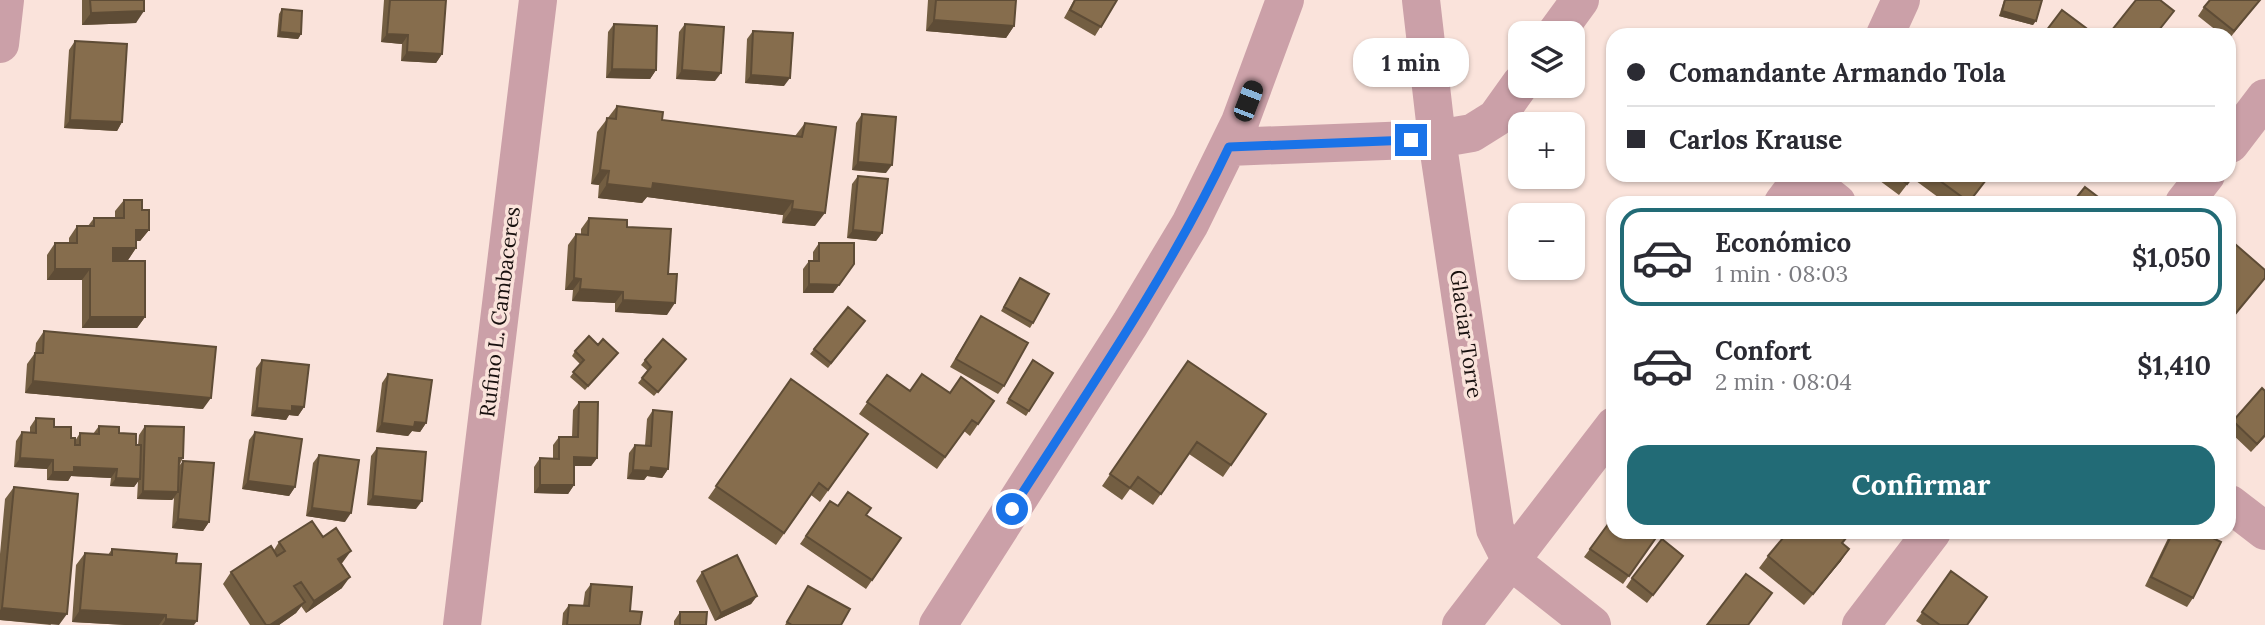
<!DOCTYPE html>
<html lang="es">
<head>
<meta charset="utf-8">
<style>
	:root { --surface:#fff; --page:#f2f2f3; --text:#2b2b33; --muted:#7c7c81; --line:#e1e1e2; --accent:#226b76 }
	body { margin:0; font-family:Lora,serif; background:var(--page); color:var(--text); height:100vh; display:flex; flex-direction:column; font-size:26px; white-space:nowrap }
	* { box-sizing:border-box; margin:0 }
	p { font-size:23px; color:var(--muted) }
	.icon { flex:none; width:38px; height:38px; fill:none; stroke:currentColor; stroke-width:2; stroke-linecap:round; stroke-linejoin:round }
	.map { position:relative; flex:1; overflow:hidden }
	.details { position:absolute; left:1606px; top:196px; width:630px; height:343px; display:flex; flex-direction:column; background:var(--surface); border-radius:21px; box-shadow:0 2px 5px #0004 }
	.details>* { flex:none }
	.top-card { position:absolute; left:1606px; top:28px; width:630px; height:154px; border-radius:21px; box-shadow:0 2px 5px #0004; display:grid; align-content:center; height:154px; padding:0 21px; background:var(--surface) }
	.buttons { position:absolute; left:1508px; top:21px; display:grid; gap:14px }
	.buttons a { display:grid; place-items:center; width:77px; height:77px; border-radius:14px; background:var(--surface); box-shadow:0 2px 5px #0004; font-size:35px }
	.end { position:absolute; width:32px; height:32px; margin:-16px; border:9px solid #1a73e8; background:#fff; box-shadow:0 0 0 4px #fff }
	.from { border-radius:50% }
	.bubble { position:absolute; height:49px; border-radius:21px; background:var(--surface); box-shadow:0 2px 5px #0004; font-size:23px; font-weight:700; line-height:49px; text-align:center }
	.car { position:absolute; width:21px; height:42px; margin:-21px -10px; border-radius:9px; box-shadow:0 0 5px 2px #0007; background:linear-gradient(#222 24%,#8ab4d8 0 40%,#222 0 76%,#8ab4d8 0 86%,#222 0) }
	.top-card b { display:flex; align-items:center; gap:24px; height:66px; font-size:26px }
	.top-card b+b { border-top:2px solid var(--line) }
	.top-card i { width:18px; height:18px; background:var(--text) }
	ul { padding:12px 0 0; list-style:none }
	li { display:flex; align-items:center; gap:21px; height:98px; margin:0 14px 10px; padding:0 7px; border:4px solid transparent; border-radius:21px }
	li div { flex:1 }
	li b { display:block; font-size:26px }
	li em { font-style:normal; font-weight:700 }
	li.on { border-color:var(--accent) }
	li>.icon { width:63px; height:63px; stroke-width:1.5 }
	.button { display:flex; gap:14px; margin-top:auto; padding:14px 21px }
	.button a { flex:1; height:80px; border-radius:21px; background:var(--accent); color:#fff; font-size:28px; font-weight:700; line-height:80px; text-align:center }
	.map>svg:first-child { display:block }
	.lines { fill:none; stroke-linecap:round; stroke-linejoin:round }
	.minor { stroke:#cba0a8; stroke-width:38 }
	.tertiary { stroke:#cba0a8; stroke-width:38 }
	.wall { fill:#735e42 }
	.shaded-wall { fill:#5e4c36 }
	.building { fill:#866d4d; stroke:#5e4c36; stroke-width:2 }
	.route { stroke:#1a73e8; stroke-width:9 }
	.labels { text-anchor:middle; stroke-width:7; stroke-linejoin:round; paint-order:stroke }
	.street-label { font-size:21px; fill:#18100e; stroke:#fae3db }
</style>
</head>
<body>
<div class="map">
<svg width="2265" height="625" viewBox="0 0 2265 625">
	<rect width="100%" height="100%" fill="#fae3db"/>
	<g class="lines">
		<!-- minor -->
		<path class="minor" d="M1421,0L1437,139L1495,529L1511,561L1592,625
			M1556,33L1580,0
			M1885,35L1901,0
			M2230,144L2265,98
			M1229,147L1437,139L1472,133L1496,118L1521,83
			M1803,176L1837,203
			M1783,203L1804,175
			M2184,203L2206,175
			M2230,504L2265,531
			M462,625L538,0
			M938,625L1130,324L1190,224L1240,122L1285,0
			M1461,625L1614,426
			M1861,625L1932,532"/>
		<!-- tertiary -->
		<path class="tertiary" d="M0,44L5,0"/>
	</g>
	<!-- wall -->
	<path class="wall" d="M82,0H144L136,23L82,25Z
		M384,0H446L442,54L436,63L401,61L402,44L381,42Z
		M928,0H1016L1014,26L1006,38L926,31Z
		M1074,0H1117L1095,36L1064,18Z
		M2004,0H2042L2033,25L1999,16Z
		M2255,6L2230,38V35H2222L2198,16L2204,7Z
		M282,9L301,34L298,39L277,37L279,14Z
		M614,24L656,70L650,79L606,78L608,32Z
		M685,24L715,81L676,79L679,32Z
		M753,31L784,86L745,83L747,39Z
		M75,41L122,122L117,131L64,128L69,50Z
		M617,106L662,120L795,136L805,123L815,226L782,223L783,215L647,197L642,203L598,198L599,185L591,184L597,132Z
		M862,114L886,173L852,170L856,123Z
		M1872,175H1988L1989,176L1969,203H1946L1912,178L1899,195Z
		M858,176L882,233L876,241L847,238L852,184Z
		M124,200L142,210L149,230L140,241H136V248L128,260H113L145,317L137,328H82V280H47V255L55,243H69V238L77,226H88L94,218H115V211Z
		M589,218L627,227L667,315L615,312V303L572,301L573,290H565L568,245L576,234H581V229Z
		M819,243L854,264L833,293H803V269L809,261H813V252Z
		M2230,250L2265,270V278L2230,321Z
		M1020,278L1033,323L1030,328L1001,311Z
		M848,307L865,321L828,368L810,354Z
		M981,316L1004,386L998,394L950,367Z
		M44,331L203,409L25,393L27,364L35,353L36,343Z
		M598,345L618,353L585,390L570,377L580,364L572,356L575,351Z
		M262,360L304,407L298,416L289,415L286,420L251,416L256,368Z
		M645,360L683,363L654,396L638,383L648,371L641,365Z
		M1033,360L1053,373L1026,416L1006,403Z
		M1188,361L1266,414L1223,477L1189,454L1153,505L1130,489L1122,500L1102,486Z
		M388,374L426,423L420,432L412,431L408,436L376,432L382,383Z
		M887,375L910,391L950,393L994,401L970,436L964,431L937,469L859,414Z
		M791,379L868,434L820,502L811,495L776,545L708,498Z
		M2265,391V437L2251,452L2230,432V426L2233,421Z
		M579,402L597,458L591,466H574V485L568,494L534,493V467L540,458L553,459V445L559,437H572L573,410Z
		M653,410L668,469L662,478L647,476L644,480L627,479L629,453L635,445H645L647,419Z
		M36,418L54,427L75,441L80,433L93,434L99,426L119,433L136,445H138L139,435L145,426L183,458L179,466L183,461L209,522L203,531L172,528L174,498L172,500L137,499L138,481L134,487L110,486L111,478L71,476L68,481L47,480V469L14,467L16,441L22,432L30,433V427Z
		M255,432L295,487L289,496L242,489L249,440Z
		M377,448L416,509L367,505L371,456Z
		M319,455L345,522L306,516L313,463Z
		M14,487L51,625L0,620V554L5,499Z
		M830,501L838,506L866,515L901,538L866,589L800,544Z
		M1614,516L1660,532L1623,584L1584,557Z
		M2171,532H2201L2193,598L2187,607L2145,586Z
		M323,537L343,562L341,564L342,588L306,613L301,606L296,613L279,625H250L223,584L231,572L274,550L279,542Z
		M1843,544L1841,561L1804,605L1759,568L1768,556Z
		M112,549L176,563L194,625H126L72,622L76,565L85,553L108,555Z
		M1683,556L1647,603L1626,587L1632,578Z
		M1951,571L1967,625H1922L1916,621Z
		M702,572L757,596L751,604L715,621L696,581Z
		M591,584L630,611L640,625H562L563,613L569,605L583,606L585,592Z
		M808,586L841,625H785Z
		M680,612L706,625H674V621Z"/>
	<!-- shaded-wall -->
	<path class="shaded-wall" d="M144,11L136,23L82,25L91,13Z
		M2002,11L2036,21L2033,25L1999,16Z
		M934,20L1014,26L1006,38L926,31Z
		M280,32L301,34L298,39L277,37Z
		M387,34L408,35L402,44L381,42Z
		M407,52L442,54L436,63L401,61Z
		M612,69L656,70L650,79L606,78Z
		M682,70L721,73L715,81L676,79Z
		M751,75L790,78L784,86L745,83Z
		M70,120L122,122L117,131L64,128Z
		M858,162L892,165L886,173L852,170Z
		M600,170L609,171L599,185L591,184Z
		M653,183L793,201L783,215L647,197L642,203L598,198L607,184Z
		M792,209L825,213L815,226L782,223Z
		M136,230H149L140,241H128Z
		M853,230L882,233L876,241L847,238Z
		M113,248H136L128,260H105Z
		M55,269H90L82,280H47Z
		M574,278L581,279L573,290H565Z
		M809,284L839,285L833,293H803Z
		M580,289L623,292L615,303L572,301Z
		M623,300L675,303L667,315L615,312Z
		M90,317H145L137,328H82Z
		M33,381L211,398L203,409L25,393Z
		M292,406L304,407L298,416L289,415L286,420L251,416L257,408Z
		M415,422L426,423L420,432L412,431L408,436L376,432L382,423Z
		M574,457L597,458L591,466H568Z
		M20,458L53,460L47,469L14,467Z
		M74,467L117,469L111,478L71,476L68,481L47,480L53,472Z
		M651,467L668,469L662,478L647,476L644,480L627,479L633,470Z
		M116,478L140,479L134,487L110,486Z
		M248,481L295,487L289,496L242,489Z
		M540,485H574L568,494L534,493Z
		M143,491L178,492L172,500L137,499Z
		M373,496L422,501L416,509L367,505Z
		M312,508L351,513L345,522L306,516Z
		M178,519L209,522L203,531L172,528Z
		M1849,549L1841,561L1804,605L1813,594Z
		M351,551L343,562L330,571L338,559Z
		M350,577L342,588L306,613L314,601Z
		M757,596L751,604L715,621L721,613Z
		M305,602L296,613L279,625H270Z
		M2,608L67,614L59,625L0,620V610Z
		M80,610L166,615L159,625H126L72,622Z
		M166,619L197,621L194,625H162Z"/>
	<!-- building -->
	<path class="building" d="M90,0H144V11L91,13Z
		M390,0H446L442,54L407,52L408,35L387,34Z
		M936,0H1016L1014,26L934,20Z
		M1075,0H1117L1101,27L1070,10Z
		M2005,0H2042L2036,21L2002,11Z
		M2136,0H2160L2174,11L2155,35H2108Z
		M2210,0H2260L2234,31L2204,7Z
		M282,9L302,11L301,34L280,32Z
		M2062,10L2086,28L2080,35H2043Z
		M614,24L657,26L656,70L612,69Z
		M685,24L724,27L721,73L682,70Z
		M753,31L793,33L790,78L751,75Z
		M75,41L127,44L122,122L70,120Z
		M617,106L663,112L662,120L802,137L805,123L836,127L825,213L792,209L793,201L653,183L652,189L607,184L609,171L600,170L607,118L616,119Z
		M862,114L896,117L892,165L858,162Z
		M1896,175H1914L1907,184Z
		M1932,175H1988L1989,176L1969,202Z
		M858,176L888,179L882,233L853,230Z
		M2085,187L2102,200L2100,203H2072Z
		M124,200H142V210H149V230H136V248H113V261H145V317H90V269H55V243H77V226H94V218H124Z
		M589,218L627,220V227L671,229L668,274H677L675,303L623,300V292L580,289L581,279L574,278L576,234L588,235Z
		M819,243H854V264L839,285L809,284V261H819Z
		M2235,244L2265,270V278L2236,313L2230,308V303L2234,298L2230,295V250Z
		M1020,278L1049,294L1033,323L1004,307Z
		M848,307L865,321L831,363L814,349Z
		M981,316L1028,343L1004,386L956,359Z
		M44,331L216,347L211,398L33,381L35,353H43Z
		M589,336L598,345L603,339L618,353L588,386L573,372L584,360L575,351Z
		M663,339L686,359L658,392L642,378L651,367L645,360Z
		M262,360L309,365L304,407L292,406V411L257,408Z
		M1033,360L1053,373L1029,411L1009,399Z
		M1188,361L1266,414L1231,465L1197,442L1161,494L1138,477L1130,488L1110,474Z
		M388,374L432,380L426,423L415,422L414,427L382,423Z
		M922,374L950,393L961,377L994,401L978,424L972,420L945,457L867,402L887,375L910,391Z
		M791,379L868,434L828,490L819,483L784,533L716,486Z
		M2262,388L2265,391V435L2257,444L2233,421Z
		M579,402H598L597,458L574,457V485H540V458L559,459V437H578Z
		M653,410L672,412L668,469L651,467L650,471L633,470L635,445L651,446Z
		M36,418L54,419V427H71V438H75V445H80V433L99,434V426L119,427V433L136,434V445H141L140,479L116,478L117,469L74,467V472H53V460L20,458L22,432L36,433Z
		M145,426L184,427L183,458H179L178,492L143,491Z
		M255,432L302,439L295,487L248,481Z
		M377,448L426,452L422,501L373,496Z
		M319,455L359,460L351,513L312,508Z
		M183,461L214,463L209,522L178,519Z
		M14,487L78,494L67,614L2,608Z
		M848,492L871,508L866,515L901,538L872,580L806,536L830,501L838,506Z
		M1614,516V532H1660L1629,576L1590,549Z
		M312,521L323,537L336,528L351,551L338,559L350,577L314,601L301,582L294,586L305,602L270,625H266L231,572L271,546L277,556L285,551L279,542Z
		M1788,532H1851L1842,543L1849,549L1813,594L1768,556Z
		M2173,532H2201L2221,542L2193,598L2151,577Z
		M1662,539L1683,556L1653,595L1632,578Z
		M112,549L177,554L176,563L201,564L197,621L166,619V615L80,610L85,553L112,555Z
		M737,555L757,596L721,613L702,572Z
		M1951,571L1987,597L1967,625H1940L1922,612Z
		M1746,574L1772,593L1748,625H1707Z
		M591,584L632,587L630,611L642,612L640,625H567L569,605L589,606Z
		M808,586L850,609L841,625H792L787,622Z
		M680,612H707L706,625H680Z"/>
	<g class="lines">
		<!-- route -->
		<path class="route" d="M1012,509C1088,391 1169,274 1229,147L1411,140"/>
	</g>
	<g class="labels">
		<!-- street labels -->
		<g class="street-label">
			<text transform="translate(500 312) rotate(-83)" y="7">Rufino L. Cambaceres</text>
			<text transform="translate(1466 334) rotate(82)" y="7">Glaciar Torre</text>
		</g>
	</g>
</svg>
<div class="buttons">
<a><svg class="icon" aria-label="layers" viewBox="0 0 24 24"><path d="M12 4l9 5-9 5-9-5zM3 14l9 5 9-5"/></svg></a>
<a>+</a>
<a>−</a>
</div>
<i class="end from" style="left:1012px;top:509px"></i>
<i class="end" style="left:1411px;top:140px"></i>
<div class="bubble" style="left:1353px;top:38px;width:116px">1 min</div>
<i class="car" style="left:1248px;top:101px;rotate:21deg"></i>
<div class="top-card">
<b><i class="from"></i>Comandante Armando Tola</b>
<b><i></i>Carlos Krause</b>
</div>
<section class="details">
<ul>
<li class="on"><svg class="icon" aria-label="car" viewBox="0 0 24 24"><path d="M5 17H2v-5l4-1 3-4h7l3 4 3 1v5h-3M9 17h6M6 11h13"/><circle cx="7" cy="17" r="2"/><circle cx="17" cy="17" r="2"/></svg><div><b>Económico</b><p>1 min · 08:03</p></div><em>$1,050</em></li>
<li><svg class="icon" aria-label="car" viewBox="0 0 24 24"><path d="M5 17H2v-5l4-1 3-4h7l3 4 3 1v5h-3M9 17h6M6 11h13"/><circle cx="7" cy="17" r="2"/><circle cx="17" cy="17" r="2"/></svg><div><b>Confort</b><p>2 min · 08:04</p></div><em>$1,410</em></li>
</ul>
<div class="button"><a>Confirmar</a></div>
</section>
</div>
</body>
</html>
